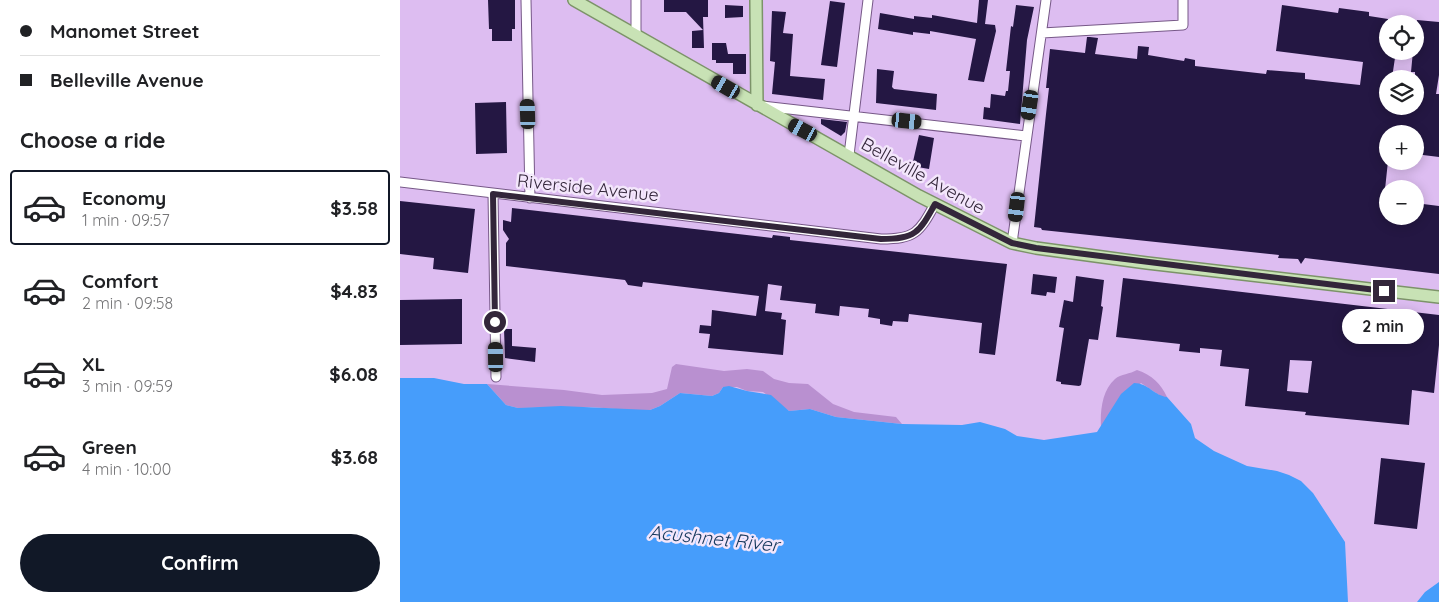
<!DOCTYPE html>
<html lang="en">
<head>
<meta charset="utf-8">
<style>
	:root { --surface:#fff; --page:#f2f2f2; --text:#202124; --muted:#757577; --line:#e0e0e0; --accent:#111827 }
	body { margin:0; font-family:Quicksand,sans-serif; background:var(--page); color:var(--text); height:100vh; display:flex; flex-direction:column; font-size:19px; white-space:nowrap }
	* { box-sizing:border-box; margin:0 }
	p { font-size:16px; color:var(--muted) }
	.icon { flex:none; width:28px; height:28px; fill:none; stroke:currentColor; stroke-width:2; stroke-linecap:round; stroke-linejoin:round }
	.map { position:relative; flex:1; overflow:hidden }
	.panel { display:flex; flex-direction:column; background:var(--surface); width:400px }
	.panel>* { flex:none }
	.top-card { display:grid; align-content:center; height:110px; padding:0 20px; background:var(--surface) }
	.fabs { position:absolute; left:979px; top:15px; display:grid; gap:10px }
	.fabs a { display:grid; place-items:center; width:45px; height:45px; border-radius:50%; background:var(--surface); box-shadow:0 2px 12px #0003; font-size:25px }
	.end { position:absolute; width:22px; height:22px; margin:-11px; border:6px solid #33263a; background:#fff; box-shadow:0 0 0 2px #fff }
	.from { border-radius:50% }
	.bubble { position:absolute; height:35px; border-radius:18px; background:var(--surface); box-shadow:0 2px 12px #0003; font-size:16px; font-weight:800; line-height:35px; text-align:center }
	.car { position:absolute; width:15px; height:30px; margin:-15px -8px; border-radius:6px; box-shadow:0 0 4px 1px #0007; background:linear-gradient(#222 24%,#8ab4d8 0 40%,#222 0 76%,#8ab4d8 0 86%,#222 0) }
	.top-card b { display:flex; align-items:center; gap:18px; height:48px; font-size:19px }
	.top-card b+b { border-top:1px solid var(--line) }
	.top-card i { width:12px; height:12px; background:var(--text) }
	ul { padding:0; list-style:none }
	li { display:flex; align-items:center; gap:15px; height:75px; margin:0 10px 8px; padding:0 10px; border:2px solid transparent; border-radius:5px }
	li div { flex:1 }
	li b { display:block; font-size:19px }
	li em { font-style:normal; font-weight:800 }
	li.selected { border-color:var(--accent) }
	li>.icon { width:45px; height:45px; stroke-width:1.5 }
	h2 { padding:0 20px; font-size:22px; line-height:60px }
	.primary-button { display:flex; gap:10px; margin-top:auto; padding:10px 20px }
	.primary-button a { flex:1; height:58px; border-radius:30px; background:var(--accent); color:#fff; font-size:20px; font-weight:800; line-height:58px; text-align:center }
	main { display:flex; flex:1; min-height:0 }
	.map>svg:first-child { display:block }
	.green { fill:#b990d0 }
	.water { fill:#469dfb }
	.building { fill:#241743; fill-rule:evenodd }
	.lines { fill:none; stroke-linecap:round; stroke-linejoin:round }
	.minor-casing { stroke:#765887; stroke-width:11 }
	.major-casing { stroke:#7c9369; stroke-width:14 }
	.minor { stroke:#fff; stroke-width:9 }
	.major { stroke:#c8e2b5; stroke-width:11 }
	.route { stroke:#33263a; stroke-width:6 }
	.labels { text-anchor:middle; stroke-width:5; stroke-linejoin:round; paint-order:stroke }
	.street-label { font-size:18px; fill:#33263a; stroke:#f3e6fb }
	.water-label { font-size:19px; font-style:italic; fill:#15385d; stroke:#f3e6fb }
</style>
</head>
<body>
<main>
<section class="panel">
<div class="top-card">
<b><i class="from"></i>Manomet Street</b>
<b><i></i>Belleville Avenue</b>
</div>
<h2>Choose a ride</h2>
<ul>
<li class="selected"><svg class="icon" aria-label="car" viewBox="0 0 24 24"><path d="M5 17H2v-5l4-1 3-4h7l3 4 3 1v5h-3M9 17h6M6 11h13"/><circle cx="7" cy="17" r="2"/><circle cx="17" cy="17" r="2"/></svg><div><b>Economy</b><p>1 min · 09:57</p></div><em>$3.58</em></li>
<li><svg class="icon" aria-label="car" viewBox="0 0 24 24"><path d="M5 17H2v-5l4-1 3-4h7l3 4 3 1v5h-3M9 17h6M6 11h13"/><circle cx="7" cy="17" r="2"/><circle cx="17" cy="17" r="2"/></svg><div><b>Comfort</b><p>2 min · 09:58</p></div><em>$4.83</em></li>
<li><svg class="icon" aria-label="car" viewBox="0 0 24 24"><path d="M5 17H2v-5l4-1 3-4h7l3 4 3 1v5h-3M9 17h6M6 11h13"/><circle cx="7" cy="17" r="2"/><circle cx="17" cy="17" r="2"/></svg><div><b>XL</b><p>3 min · 09:59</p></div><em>$6.08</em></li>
<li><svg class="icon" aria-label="car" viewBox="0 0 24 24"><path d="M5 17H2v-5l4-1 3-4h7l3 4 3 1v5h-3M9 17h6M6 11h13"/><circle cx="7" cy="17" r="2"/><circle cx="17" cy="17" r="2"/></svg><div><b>Green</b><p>4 min · 10:00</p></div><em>$3.68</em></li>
</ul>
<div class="primary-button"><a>Confirm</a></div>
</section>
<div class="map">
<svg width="1039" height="602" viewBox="0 0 1039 602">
	<rect width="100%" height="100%" fill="#ddbdf1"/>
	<!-- green -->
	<path class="green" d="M276,364L324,371L347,369L363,371L374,379L389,383L408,384L433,404L454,412L496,417L502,424L436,417L410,409L389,411L363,392L347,391L337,387H323L319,393L312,396L280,393L260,406L250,410H228L191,407L118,408L106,405L87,384L164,390L202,395L252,393L267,389L272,367Z
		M737,370C752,375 761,384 767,397H762L741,383L701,427C700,412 702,390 715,379C721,374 730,374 737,370Z"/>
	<!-- water -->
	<path class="water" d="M0,378H34L64,384H87L106,405L118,408L161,406L250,410L260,406L280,393L312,396L319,393L323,387L329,386L347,391L371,395L389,411L410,409L436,417L502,424L562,425L580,422L605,429L617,436L644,440L697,432L721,394L734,383C748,383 755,396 767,397L791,424L795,438L814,451L847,466L877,471L889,475L901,481L913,493L945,542L948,602H0Z
		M1039,582V602H1017L1025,592Z"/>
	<!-- building -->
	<path class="building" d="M88,0H115V29H112V41H92V29H89Z
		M264,0H308V17H303L304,48H292V31L303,30L286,12H264Z
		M579,0H588L585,24L595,25L596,31L584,82L568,80L576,39L530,31V34L513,32V35L478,29L480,13L514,19V16L532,18V15L577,23Z
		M430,1L445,3L437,67L421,65Z
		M325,5L343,6V17L325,18Z
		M616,5L634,7L627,40L620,124L583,119L584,107L590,108L591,94L605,96L606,91H608L610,71H606L611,26L613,27Z
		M882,5L938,13L939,8L969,12V16L988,19V51H996L992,78L988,77V106H1015V72H1011L1013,51H1015L1017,20L1039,22V75L1036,94H1039V157L1015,154V134H988V161L984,199L988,200V216H1015V203L1039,206V274L905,258L901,264L898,259L878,258L879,255L642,230L641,228L634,227L646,114L649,88H646L650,49L685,53L687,37H690L698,38L695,54L737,59L738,46L749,47L748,55L784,61L785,58L795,60V66L866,74L867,70L905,73V79L960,85L963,62L876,51Z
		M372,11L386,12L383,33L393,34L390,76L425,79L423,100L372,94L375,62L370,61Z
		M312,43H326L328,54H346V74H333V63H316V60H312Z
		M477,69L494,71L492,87L494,89L537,94L536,110L476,103Z
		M106,102L107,153L76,154L75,103Z
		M421,119L447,122L445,132L441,136L421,124Z
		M519,135L534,138L529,169L512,166Z
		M0,201L75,209L68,273L33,269L34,258L0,254Z
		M112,208L372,238L373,235L390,237V240L607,264L595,355L579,353L582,323L509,314L508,322L493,321L492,326L480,324V319L468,317L469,309L440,306L439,316L415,313L416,304L380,300L382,286L368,284L365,311L382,313L381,319L386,320L383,355L308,348L310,334L299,333L300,325L311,326L312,310L356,316L359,296L243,282L242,287L228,285L225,280L106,266V243L109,239L103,230V220L111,222Z
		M633,274L657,277L655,293L647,292L646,296L631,294Z
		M676,276L704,280L701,306L703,307L698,340L689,339L681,385L679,386L661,384V382L656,381L664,328L659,327L664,300L673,302Z
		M723,278L1039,315V345L1034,393L1012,390L1009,425L905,415L906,412L845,406L849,369L820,366L822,350L800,348V353L779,351L780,344L716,337ZM890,360L912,361L908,393L887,391Z
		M62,299V344L0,345V300Z
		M104,329H112V346L136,348L135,362L105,358Z
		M981,458L1025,463L1017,529L974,524Z"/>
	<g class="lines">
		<!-- minor casing -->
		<g class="minor-casing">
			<path id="minor" d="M126,0L130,198
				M642,33L783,25V0
				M236,35V0
				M362,106L626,136
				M449,155L468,0
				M0,182L481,239C515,239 519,233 535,204
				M93,194L96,377
				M612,243L646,0"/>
		</g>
		<!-- major casing -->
		<g class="major-casing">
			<path id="major" d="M174,0L519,196L612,243L636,248L747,263L1039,297
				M356,0L357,105"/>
		</g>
		<!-- minor -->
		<use href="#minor" class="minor"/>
		<!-- major -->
		<use href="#major" class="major"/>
	</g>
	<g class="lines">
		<!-- route -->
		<path class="route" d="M95,322L93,194L481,239C515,239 519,233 535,204L612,243L636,248L984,291"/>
	</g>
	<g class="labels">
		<!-- street labels -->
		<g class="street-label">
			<text transform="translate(523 176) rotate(29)" y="6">Belleville Avenue</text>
			<text transform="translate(188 188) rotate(6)" y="6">Riverside Avenue</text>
		</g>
		<!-- water labels -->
		<g class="water-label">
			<text transform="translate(314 538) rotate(6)" y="7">Acushnet River</text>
		</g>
	</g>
</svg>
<div class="fabs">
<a><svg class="icon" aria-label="locate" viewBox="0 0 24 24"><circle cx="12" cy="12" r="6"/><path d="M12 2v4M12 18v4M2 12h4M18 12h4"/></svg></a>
<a><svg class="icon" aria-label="layers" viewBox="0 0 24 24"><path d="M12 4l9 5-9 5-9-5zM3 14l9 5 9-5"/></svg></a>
<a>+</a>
<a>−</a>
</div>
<i class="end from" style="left:95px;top:322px"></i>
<i class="end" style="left:984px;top:291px"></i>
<div class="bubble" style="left:942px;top:309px;width:82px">2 min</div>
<i class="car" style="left:326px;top:87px;rotate:300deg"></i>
<i class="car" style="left:630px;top:105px;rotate:189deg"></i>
<i class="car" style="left:128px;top:114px;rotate:358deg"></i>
<i class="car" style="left:507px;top:121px;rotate:96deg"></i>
<i class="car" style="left:403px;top:130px;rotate:298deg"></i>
<i class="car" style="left:617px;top:207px;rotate:187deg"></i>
<i class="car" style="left:96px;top:357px;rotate:359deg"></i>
</div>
</main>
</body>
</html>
